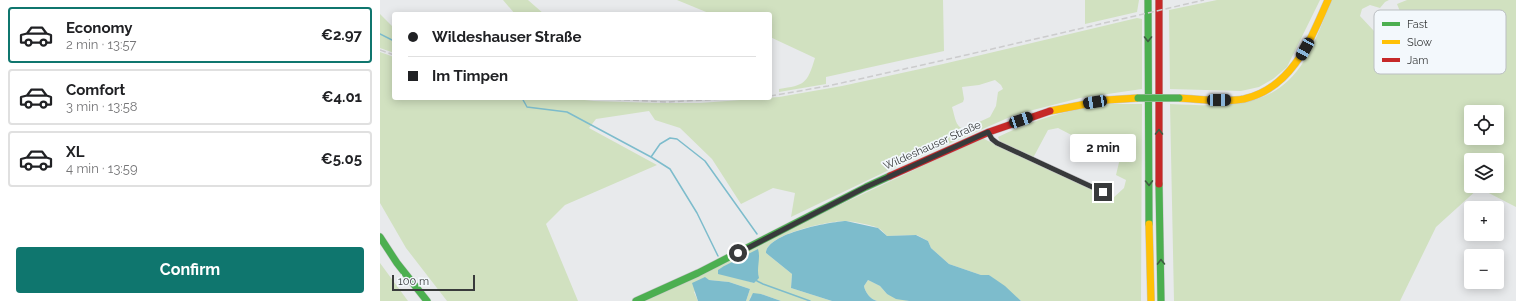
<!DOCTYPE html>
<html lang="en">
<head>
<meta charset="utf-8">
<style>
	:root { --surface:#fff; --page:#f6f6f6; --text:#202124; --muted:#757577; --line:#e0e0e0; --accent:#0f766e }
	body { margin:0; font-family:Raleway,sans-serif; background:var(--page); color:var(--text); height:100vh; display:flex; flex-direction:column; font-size:15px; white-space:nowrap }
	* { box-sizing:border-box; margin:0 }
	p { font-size:13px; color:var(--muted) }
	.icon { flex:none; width:22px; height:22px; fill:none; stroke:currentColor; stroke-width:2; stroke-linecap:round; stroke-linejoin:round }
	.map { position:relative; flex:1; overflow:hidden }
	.drawer { display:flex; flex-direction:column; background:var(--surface); width:380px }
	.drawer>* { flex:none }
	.banner { position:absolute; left:12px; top:12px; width:380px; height:88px; border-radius:4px; box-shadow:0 2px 10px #0003; display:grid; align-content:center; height:88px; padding:0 16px; background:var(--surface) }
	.controls { position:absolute; left:1084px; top:105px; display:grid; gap:8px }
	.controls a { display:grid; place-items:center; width:40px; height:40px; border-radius:4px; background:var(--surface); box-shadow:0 2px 10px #0003; font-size:20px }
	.scale { position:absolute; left:12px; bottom:10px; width:83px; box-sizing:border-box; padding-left:4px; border:2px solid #383a3b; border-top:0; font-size:11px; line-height:14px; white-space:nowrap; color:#383a3b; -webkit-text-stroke:3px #f3f8fc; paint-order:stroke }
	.end { position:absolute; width:18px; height:18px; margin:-9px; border:5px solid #383a3b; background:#fff; box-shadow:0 0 0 2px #fff }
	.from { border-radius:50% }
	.bubble { position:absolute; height:28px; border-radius:4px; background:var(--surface); box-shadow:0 2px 10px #0003; font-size:13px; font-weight:700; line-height:28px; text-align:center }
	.car { position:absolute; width:12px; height:24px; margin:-12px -6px; border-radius:5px; box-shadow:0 0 3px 1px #0007; background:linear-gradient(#222 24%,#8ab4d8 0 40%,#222 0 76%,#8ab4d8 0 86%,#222 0) }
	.banner b { display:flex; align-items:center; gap:14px; height:38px; font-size:15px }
	.banner b+b { border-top:1px solid var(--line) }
	.banner i { width:10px; height:10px; background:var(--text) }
	ul { padding:7px 0 0; list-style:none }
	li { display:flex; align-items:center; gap:12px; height:56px; margin:0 8px 6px; padding:0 8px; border:2px solid var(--line); border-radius:4px }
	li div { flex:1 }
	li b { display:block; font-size:15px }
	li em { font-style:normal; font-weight:700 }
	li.current { border-color:var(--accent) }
	li>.icon { width:36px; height:36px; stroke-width:1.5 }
	.primary-button { display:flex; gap:8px; margin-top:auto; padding:8px 16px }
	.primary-button a { flex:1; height:46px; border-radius:4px; background:var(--accent); color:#fff; font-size:16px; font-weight:700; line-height:46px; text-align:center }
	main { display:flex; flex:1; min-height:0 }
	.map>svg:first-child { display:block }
	.green { fill:#d1e1c0; fill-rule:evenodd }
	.water { fill:#7dbccc }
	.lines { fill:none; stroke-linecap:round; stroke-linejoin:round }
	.stream { stroke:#7dbccc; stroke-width:1.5 }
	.street-casing { stroke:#c4c5c7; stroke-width:6 }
	.fast-casing { stroke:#c4c5c7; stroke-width:8 }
	.slow-casing { stroke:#c4c5c7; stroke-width:8 }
	.jam-casing { stroke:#c4c5c7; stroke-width:8 }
	.street { stroke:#fcfcfc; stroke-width:5 }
	.fast { stroke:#4caf50; stroke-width:7 }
	.slow { stroke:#ffc107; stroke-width:7 }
	.jam { stroke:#c62828; stroke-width:7 }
	.rail { stroke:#cccccd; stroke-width:1.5; stroke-dasharray:6 3; stroke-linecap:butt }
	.fast-bridge-casing { stroke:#c4c5c7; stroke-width:8; stroke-linecap:butt }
	.fast-bridge { stroke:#4caf50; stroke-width:7 }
	.oneway { stroke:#3e5d41 }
	.route { stroke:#383a3b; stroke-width:5 }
	.labels { text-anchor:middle; stroke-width:3.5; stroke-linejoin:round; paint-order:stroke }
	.street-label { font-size:11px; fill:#383a3b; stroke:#f3f8fc }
	.key { fill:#f3f8fc; stroke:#bbbfc2; stroke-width:1 }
	.key-label { font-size:11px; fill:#383a3b }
</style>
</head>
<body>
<main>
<section class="drawer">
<ul>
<li class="current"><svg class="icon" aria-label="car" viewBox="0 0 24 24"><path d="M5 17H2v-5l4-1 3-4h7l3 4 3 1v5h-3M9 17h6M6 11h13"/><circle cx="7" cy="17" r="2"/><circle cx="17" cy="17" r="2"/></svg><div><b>Economy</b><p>2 min · 13:57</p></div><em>€2.97</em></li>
<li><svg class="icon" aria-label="car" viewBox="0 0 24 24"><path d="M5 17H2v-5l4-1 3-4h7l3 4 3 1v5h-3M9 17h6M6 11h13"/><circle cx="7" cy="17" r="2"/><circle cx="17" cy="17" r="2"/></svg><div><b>Comfort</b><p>3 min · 13:58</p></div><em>€4.01</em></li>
<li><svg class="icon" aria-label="car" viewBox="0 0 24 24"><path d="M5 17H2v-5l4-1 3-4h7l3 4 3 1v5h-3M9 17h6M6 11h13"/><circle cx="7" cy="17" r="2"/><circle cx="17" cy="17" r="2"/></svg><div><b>XL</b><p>4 min · 13:59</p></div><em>€5.05</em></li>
</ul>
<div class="primary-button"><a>Confirm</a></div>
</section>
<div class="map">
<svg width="1136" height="301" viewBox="0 0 1136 301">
	<rect width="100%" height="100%" fill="#e8eaec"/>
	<!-- green -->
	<path class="green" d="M123,0H148L164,14H135Z
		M297,0H563L564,51L446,77V84L399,92V89C425,85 427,84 435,58L390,37V14H331Z
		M705,0H759L757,12L705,24Z
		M837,0H940L907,67L893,79L879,87L861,91L790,89L789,10Z
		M952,0H1009L1005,2L1000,8L990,5L982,9L980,16L994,31L1008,39L1011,31H1019L1021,14L1017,4L1027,0H1136V207L1099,188L1056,227L1020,301H794L790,104C843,106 892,112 924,61C936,42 943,20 952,0ZM1091,112H1117V138H1091ZM1091,160H1117V186H1091Z
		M0,14L14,28V53L0,48Z
		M757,18L762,19V89L700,98L653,110L630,117L509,170L411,217L415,193L393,188L361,204L332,159L300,128L275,120L269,111L216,119L209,128L277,165L185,205L166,224L198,301H67L26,248L0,203V52L14,57V98H186L214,101L277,103H320L399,97L462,86L563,64ZM615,80L621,85L623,89L618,92L616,106L610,117L599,122L591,130C575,130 576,120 572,107L583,102L584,99L582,87L599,85Z
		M729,104H762L761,301H641L609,275H601L569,264L551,248L548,241L537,235L507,236C504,233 501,229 498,228C492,225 472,221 465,221C449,221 386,234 386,253L412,274L411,288L452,301H401L381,294L371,296L369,301H366L370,289L349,282L329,280L314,292L318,301H264L348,262L453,208L602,138L732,199L744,188L746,180L736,175L741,154C722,142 724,144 707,158L703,141L678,128L668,130L653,158L620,142L618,137C655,119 687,110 729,104ZM378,250L377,273L374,283L364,280L344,266Z
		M0,263L28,301H0Z
		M488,280L500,286L507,294L529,301H497C490,299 485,292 484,286Z"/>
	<!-- water -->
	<path class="water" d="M466,221L498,228L507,236L536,235L548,241L551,248L569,264L601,275H609L625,286L641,301H529L516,299L507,294L500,286L488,280L484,286C485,292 490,299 497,301H452L411,288L412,274L386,253C387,233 450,222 466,221Z
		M378,249C381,259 376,268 379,278L374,283L338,274V270L344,266Z
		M325,277L329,280L349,282L370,289L366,301H318L312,283Z
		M373,293L381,294L401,301H369Z"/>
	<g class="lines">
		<!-- stream -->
		<path class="stream" d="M0,34L14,41
			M142,98L147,107L187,112L271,157L280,144L290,138L297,139L325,161L377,234
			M271,157L290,169L317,213L338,256
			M376,280L377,281L383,284L430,301"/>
		<!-- street casing -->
		<g class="street-casing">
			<path id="street" d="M609,132L612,139L617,143L723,192"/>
		</g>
		<!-- fast casing -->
		<g class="fast-casing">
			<path id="fast" d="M768,0L769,224
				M779,184L781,301
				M0,237L17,263L47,301
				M256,301L318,273L486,187L510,176"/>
		</g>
		<!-- slow casing -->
		<g class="slow-casing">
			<path id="slow" d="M799,98C820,99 843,103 864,99C912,88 930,41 948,0
				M670,111L727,100L758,98
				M769,224L771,301"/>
		</g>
		<!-- jam casing -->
		<g class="jam-casing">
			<path id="jam" d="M779,0V184
				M510,176L609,132L670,111"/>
		</g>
		<!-- street -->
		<use href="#street" class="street"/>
		<!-- fast -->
		<use href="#fast" class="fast"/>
		<!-- slow -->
		<use href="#slow" class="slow"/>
		<!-- jam -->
		<use href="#jam" class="jam"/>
		<!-- rail -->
		<path class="rail" d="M0,50L14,55
			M390,96L448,86L560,61L824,0
			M208,98L287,102L362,98"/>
		<!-- fast-bridge casing -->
		<g class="fast-bridge-casing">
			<path id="fast-bridge" d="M758,98H799"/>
		</g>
		<!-- fast-bridge -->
		<use href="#fast-bridge" class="fast-bridge"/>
	</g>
	<!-- one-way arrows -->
	<defs><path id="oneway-chevron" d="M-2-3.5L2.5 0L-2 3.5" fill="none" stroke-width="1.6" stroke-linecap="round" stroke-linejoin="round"/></defs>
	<g class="oneway">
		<use href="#oneway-chevron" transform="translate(768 39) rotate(90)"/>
		<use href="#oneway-chevron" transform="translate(779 132) rotate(-90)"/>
		<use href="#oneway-chevron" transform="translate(769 183) rotate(89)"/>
		<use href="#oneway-chevron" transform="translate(781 262) rotate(-91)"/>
	</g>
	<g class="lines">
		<!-- route -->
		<path class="route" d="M358,253L486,187L608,132L612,139L617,143L723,192"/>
	</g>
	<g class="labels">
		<!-- street labels -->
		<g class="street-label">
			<text transform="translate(552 145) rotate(-24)" y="4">Wildeshauser Straße</text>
		</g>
	</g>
	<!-- legend -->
	<rect x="994" y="10" width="132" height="64" rx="6" class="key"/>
	<rect x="1002" y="22" width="18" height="4" fill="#4caf50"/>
	<rect x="1002" y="40" width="18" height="4" fill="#ffc107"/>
	<rect x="1002" y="58" width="18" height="4" fill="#c62828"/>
	<g class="key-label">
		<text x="1027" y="28">Fast</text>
		<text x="1027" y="46">Slow</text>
		<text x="1027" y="64">Jam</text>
	</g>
</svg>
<div class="controls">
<a><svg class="icon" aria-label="locate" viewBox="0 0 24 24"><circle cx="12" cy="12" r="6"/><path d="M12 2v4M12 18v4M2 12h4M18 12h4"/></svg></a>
<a><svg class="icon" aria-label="layers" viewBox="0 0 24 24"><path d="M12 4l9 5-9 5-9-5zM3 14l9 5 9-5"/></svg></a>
<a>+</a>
<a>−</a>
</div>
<div class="scale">100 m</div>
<i class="end from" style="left:358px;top:253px"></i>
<i class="end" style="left:723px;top:192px"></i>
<div class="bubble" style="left:690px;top:134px;width:66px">2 min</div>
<i class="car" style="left:925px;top:49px;rotate:209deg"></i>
<i class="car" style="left:839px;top:100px;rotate:89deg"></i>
<i class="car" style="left:715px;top:102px;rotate:261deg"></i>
<i class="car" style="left:641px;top:120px;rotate:71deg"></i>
<div class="banner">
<b><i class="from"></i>Wildeshauser Straße</b>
<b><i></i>Im Timpen</b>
</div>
</div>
</main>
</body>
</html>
